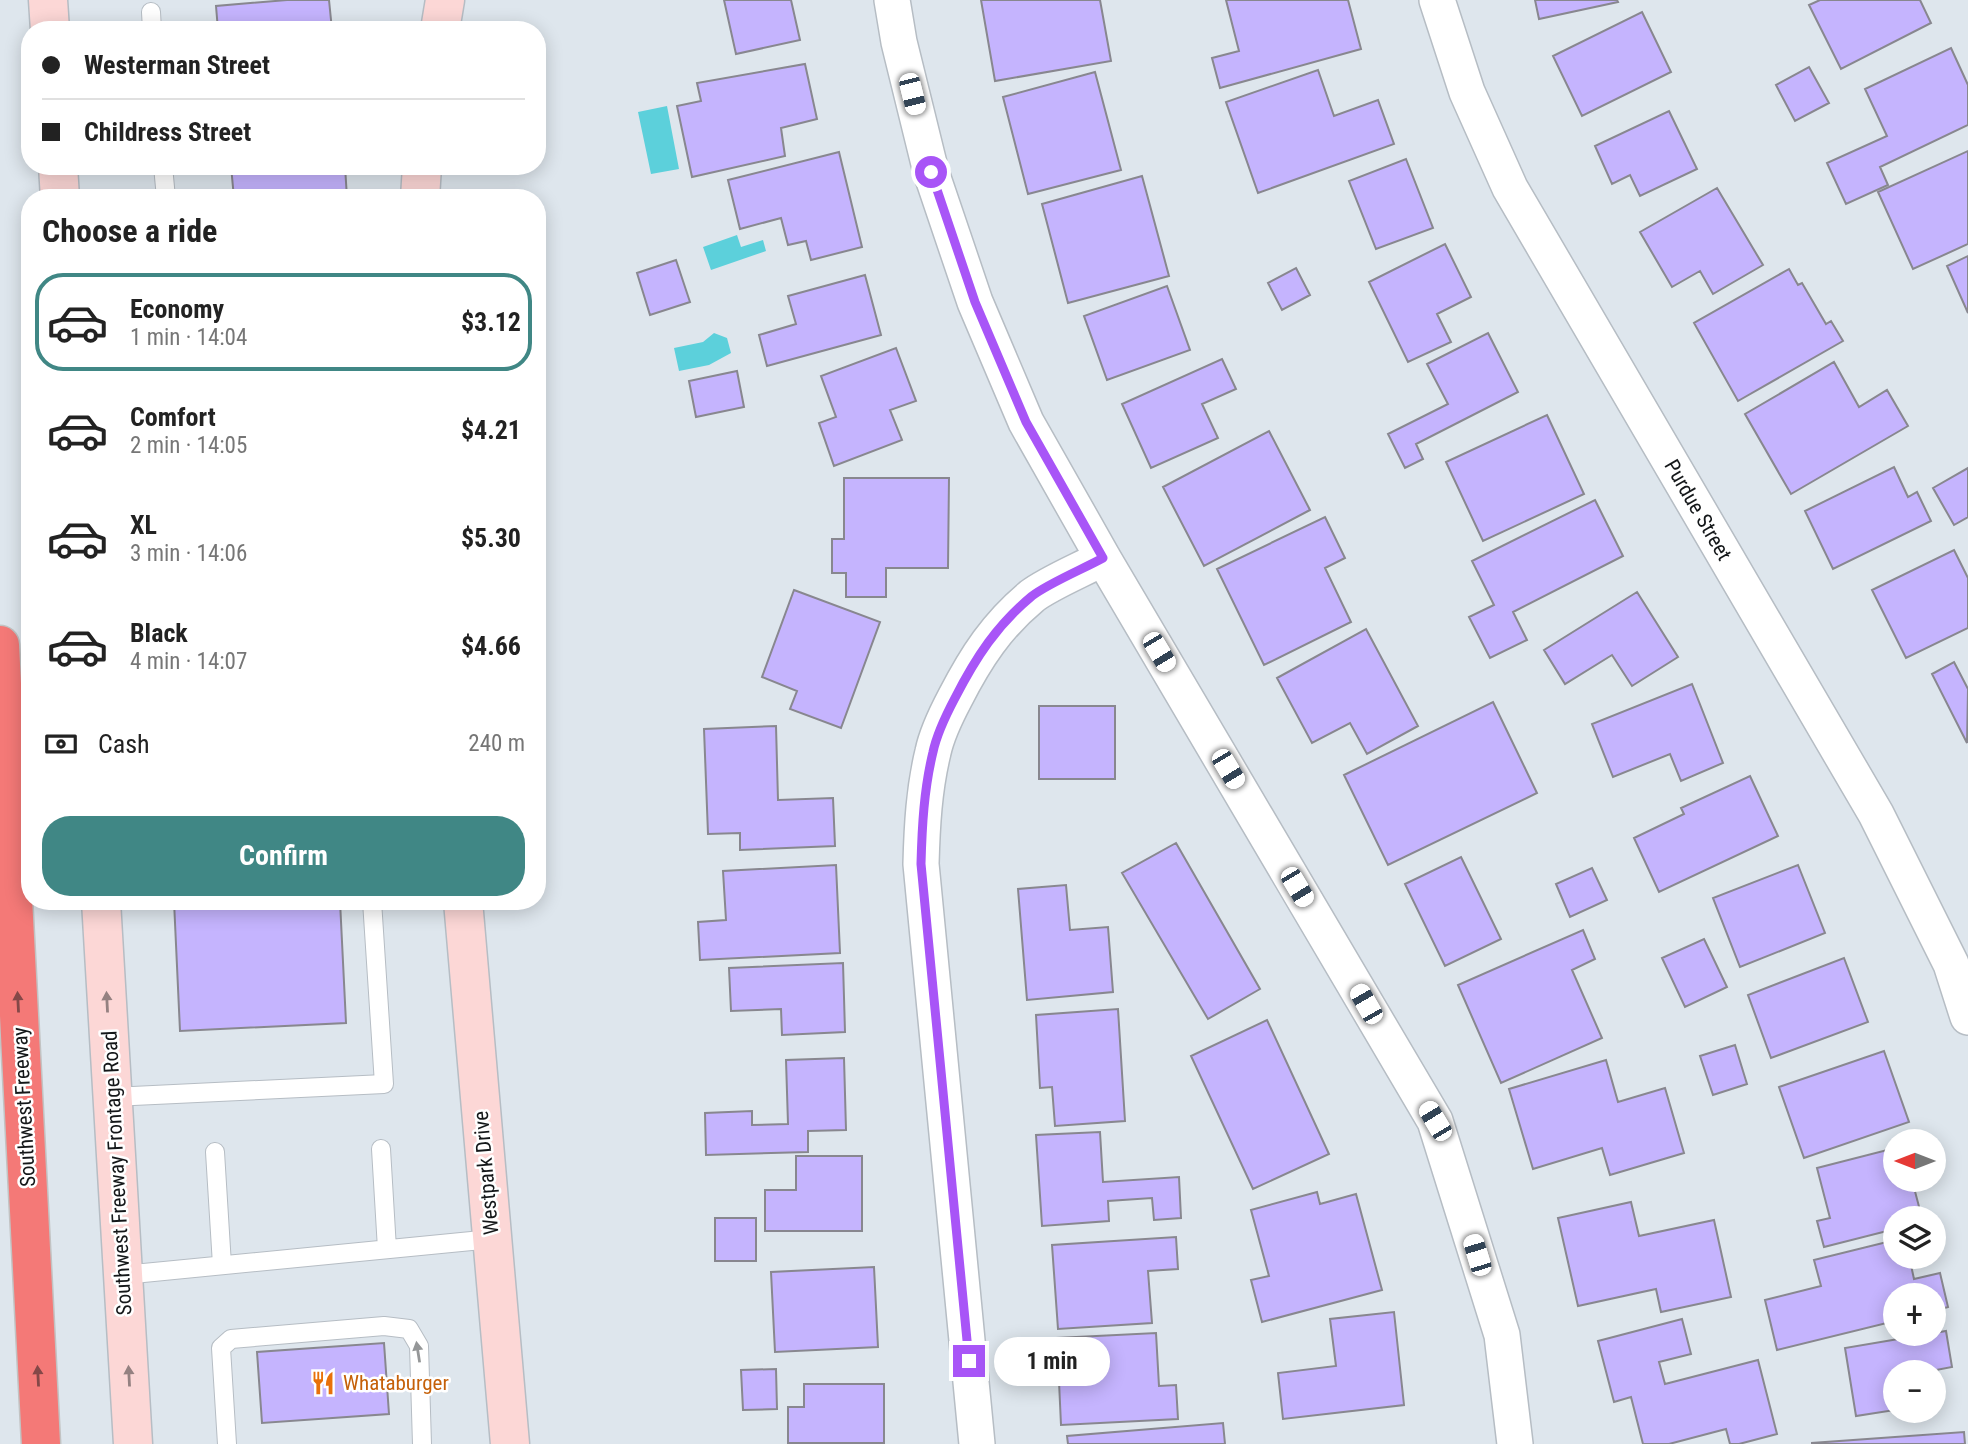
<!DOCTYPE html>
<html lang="en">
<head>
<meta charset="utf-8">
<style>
	:root { --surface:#fff; --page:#f6f6f6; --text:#222; --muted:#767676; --line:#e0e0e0; --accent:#408785 }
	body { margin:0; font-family:"Roboto Condensed",sans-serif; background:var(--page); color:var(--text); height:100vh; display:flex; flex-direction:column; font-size:26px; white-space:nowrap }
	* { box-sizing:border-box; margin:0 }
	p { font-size:23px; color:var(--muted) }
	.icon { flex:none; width:38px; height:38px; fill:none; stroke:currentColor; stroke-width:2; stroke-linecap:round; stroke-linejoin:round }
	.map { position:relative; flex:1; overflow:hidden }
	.side { position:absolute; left:21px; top:189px; width:525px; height:721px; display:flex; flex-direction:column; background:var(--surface); border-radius:28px; box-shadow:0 4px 18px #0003 }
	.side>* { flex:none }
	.top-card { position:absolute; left:21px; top:21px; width:525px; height:154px; border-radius:28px; box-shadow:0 4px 18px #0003; display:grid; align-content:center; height:154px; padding:0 21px; background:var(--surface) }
	.needle { width:46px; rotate:270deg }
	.controls { position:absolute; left:1883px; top:1129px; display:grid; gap:14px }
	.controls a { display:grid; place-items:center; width:63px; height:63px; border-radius:50%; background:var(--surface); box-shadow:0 4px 18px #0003; font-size:35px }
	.end { position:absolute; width:32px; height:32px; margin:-16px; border:9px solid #a855f7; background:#fff; box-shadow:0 0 0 4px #fff }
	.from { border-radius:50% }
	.bubble { position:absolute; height:49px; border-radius:24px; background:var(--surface); box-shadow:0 4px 18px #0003; font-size:23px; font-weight:700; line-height:49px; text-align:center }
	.car { position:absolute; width:21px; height:42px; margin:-21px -10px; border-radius:9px; box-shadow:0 0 5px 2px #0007; background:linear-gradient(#fff 24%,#345 0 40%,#fff 0 76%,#345 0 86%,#fff 0) }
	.top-card b { display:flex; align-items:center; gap:24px; height:66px; font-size:26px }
	.top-card b+b { border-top:2px solid var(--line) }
	.top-card i { width:18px; height:18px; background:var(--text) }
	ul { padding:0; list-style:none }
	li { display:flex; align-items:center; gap:21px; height:98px; margin:0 14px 10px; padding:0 7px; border:4px solid transparent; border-radius:28px }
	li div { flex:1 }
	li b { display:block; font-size:26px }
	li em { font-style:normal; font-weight:700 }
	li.selected { border-color:var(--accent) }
	li>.icon { width:63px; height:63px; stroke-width:1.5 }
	h2 { padding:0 21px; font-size:32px; line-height:84px }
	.pay { display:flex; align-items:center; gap:18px; height:77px; padding:0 21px; font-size:26px }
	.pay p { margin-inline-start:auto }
	.action { display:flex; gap:14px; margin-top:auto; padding:14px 21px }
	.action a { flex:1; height:80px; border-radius:28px; background:var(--accent); color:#fff; font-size:28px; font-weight:700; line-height:80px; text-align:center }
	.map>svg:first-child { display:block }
	.water { fill:#5cd0db }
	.building { fill:#c5b4fe; stroke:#88878f; stroke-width:2 }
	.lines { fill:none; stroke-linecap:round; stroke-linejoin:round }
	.service-casing { stroke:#b6bdc4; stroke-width:20 }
	.minor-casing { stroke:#b6bdc4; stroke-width:38 }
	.secondary-casing { stroke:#b6bdc4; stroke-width:41 }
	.motorway-casing { stroke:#c2c3c3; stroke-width:41 }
	.service { stroke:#fff; stroke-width:18 }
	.minor { stroke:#fff; stroke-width:35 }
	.secondary { stroke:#fcd7d6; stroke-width:38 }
	.motorway { stroke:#f47977; stroke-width:38 }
	.oneway { fill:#844848 }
	.oneway2 { fill:#948181 }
	.oneway3 { fill:#959798 }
	.route { stroke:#a855f7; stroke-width:9 }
	.labels { text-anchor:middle; stroke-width:5; stroke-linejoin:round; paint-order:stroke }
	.street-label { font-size:21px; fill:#141719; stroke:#fff }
	.food-label { font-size:21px; fill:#c56008; stroke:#fff; text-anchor:start }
</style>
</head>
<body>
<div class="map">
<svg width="1968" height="1444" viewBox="0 0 1968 1444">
	<rect width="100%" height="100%" fill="#dee6ed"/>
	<!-- water -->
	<path class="water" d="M667,106L679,169L651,174L638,112Z
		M737,235L741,247L763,240L766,251L711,270L703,247Z
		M714,333L727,338L731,353L709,365L679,371L674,348L703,342Z"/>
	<!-- building -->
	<path class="building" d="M287,0H329L332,30H218L216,6Z
		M724,0H791L800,40L736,54Z
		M981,0H1100L1111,61L995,81Z
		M1226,0H1348L1361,49L1220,88L1212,58L1239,51Z
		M1535,0H1617L1618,2L1539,19Z
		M1820,0H1920L1931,23L1841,69L1809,5Z
		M1642,12L1671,72L1582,116L1553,56Z
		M1951,48L1968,85V125L1880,167L1888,185L1846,204L1827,163L1887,136L1865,89Z
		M805,64L817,119L781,128L785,156L692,177L677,106L701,101L697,83Z
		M1809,67L1829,103L1795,121L1776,85Z
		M1318,70L1334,116L1378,100L1394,144L1258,193L1226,102Z
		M1095,72L1121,170L1028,194L1003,97Z
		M1669,111L1697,169L1640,196L1630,175L1612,184L1595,146Z
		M1968,151V244L1913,269L1878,192Z
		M839,152L862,247L811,260L806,241L788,245L781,218L740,229L728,180Z
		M1406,159L1433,228L1376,249L1349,181Z
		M231,166H345L347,198H234Z
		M1142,176L1169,276L1068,303L1042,204Z
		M1717,188L1763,265L1713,294L1700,271L1672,287L1640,232Z
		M1445,244L1471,297L1437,314L1451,342L1408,362L1369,282Z
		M1968,256V313L1947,266Z
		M676,260L690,302L650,315L637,273Z
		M1296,268L1310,295L1282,310L1268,283Z
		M1789,269L1798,285L1802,283L1826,324L1831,321L1843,341L1738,401L1694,323Z
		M865,275L881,335L767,366L759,335L796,324L788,296Z
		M1167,286L1190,350L1107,380L1084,316Z
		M1488,333L1518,392L1416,444L1423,459L1405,468L1388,434L1448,404L1427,364Z
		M896,348L916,401L890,410L902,440L834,466L819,423L836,417L821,376Z
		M1222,359L1236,389L1202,404L1218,438L1151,468L1122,404Z
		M1834,362L1859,407L1887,390L1908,426L1791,494L1745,414Z
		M737,371L744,407L696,417L689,381Z
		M1547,415L1584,494L1483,541L1446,462Z
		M1269,431L1310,510L1204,566L1163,487Z
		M1894,467L1908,497L1917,492L1931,521L1833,569L1805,511Z
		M1968,468V517L1954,525L1933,488Z
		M844,478H949L948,568H886V597H846V573H832V539H844Z
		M1595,500L1623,556L1513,612L1527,640L1490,658L1469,617L1494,605L1472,561Z
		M1325,517L1345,558L1325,568L1351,622L1264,665L1217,569Z
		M1954,550L1968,578V628L1906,658L1872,590Z
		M794,590L880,622L841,728L790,709L797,691L762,677Z
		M1637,592L1678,657L1632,686L1612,655L1565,684L1544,650Z
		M1366,629L1418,726L1367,754L1350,723L1312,743L1277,678Z
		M1954,662L1968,689L1967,743L1932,674Z
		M1692,684L1723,763L1681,781L1670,754L1613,777L1592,724Z
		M1493,702L1537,793L1388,865L1344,775Z
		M1039,706H1115V779H1039Z
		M776,726L778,800L833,798L835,846L740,850V833L708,834L704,729Z
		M1750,776L1778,836L1659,892L1634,838L1684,814L1681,808Z
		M1176,843L1260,989L1208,1019L1122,873Z
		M1461,857L1501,939L1445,966L1405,884Z
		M836,865L840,953L700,960L698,922L726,920L723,871Z
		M1798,865L1825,933L1740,967L1713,898Z
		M1592,868L1607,900L1570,917L1556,884Z
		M1066,885L1070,930L1108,927L1113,992L1027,1000L1018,889Z
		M174,901H340L346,1023L180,1031Z
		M1583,930L1595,959L1572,970L1602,1038L1501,1083L1458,985Z
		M1704,939L1727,987L1685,1007L1662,958Z
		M1844,958L1868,1022L1771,1058L1748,995Z
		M843,963L845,1032L782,1035L781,1009L731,1011L729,968Z
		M1118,1009L1125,1121L1055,1126L1052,1087L1040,1088L1036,1015Z
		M1267,1020L1329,1154L1253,1189L1191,1056Z
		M1735,1045L1747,1084L1713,1095L1700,1056Z
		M1884,1051L1909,1122L1804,1158L1779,1087Z
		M844,1058L846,1130L808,1131V1152L706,1155L705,1113L752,1111V1125L788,1124L786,1060Z
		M1606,1060L1618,1102L1665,1088L1684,1153L1610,1175L1602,1148L1533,1169L1509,1089Z
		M1100,1132L1103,1182L1179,1177L1181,1218L1154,1220L1152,1198L1108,1201L1109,1221L1042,1226L1036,1135Z
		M1895,1148V1180H1912L1922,1218H1895V1229L1824,1247L1817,1221L1830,1218L1817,1168Z
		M796,1156H862V1231H765V1190H796Z
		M1317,1192L1320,1204L1356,1194L1382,1290L1262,1322L1251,1280L1269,1276L1251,1210Z
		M1631,1202L1639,1236L1714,1220L1731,1297L1661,1312L1656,1289L1578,1306L1558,1218Z
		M715,1218H756V1261H715Z
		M1176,1237L1178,1269L1148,1271L1152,1323L1058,1329L1052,1245Z
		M1895,1240V1256H1909L1914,1279L1940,1273L1948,1307L1934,1311V1295H1895V1321L1777,1350L1765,1300L1821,1286L1814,1260Z
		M874,1267L878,1347L775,1352L771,1272Z
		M1394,1312L1404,1405L1283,1419L1278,1373L1336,1366L1330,1319Z
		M1682,1319L1691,1354L1659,1362L1665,1384L1758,1360L1777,1434L1739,1444H1730L1726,1429L1669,1444H1643L1631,1397L1614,1402L1598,1341Z
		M1946,1331L1952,1367L1936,1370L1941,1402L1934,1403V1372H1895V1410L1856,1416L1845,1348Z
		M1156,1333L1159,1386L1176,1385L1178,1419L1061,1425L1057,1338Z
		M384,1343L389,1414L262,1423L257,1352Z
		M776,1369L777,1409L743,1410L741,1370Z
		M804,1384H884V1443H788V1407H804Z
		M1223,1423L1225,1444H1068L1067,1436Z
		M1964,1432L1965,1444H1812V1443Z"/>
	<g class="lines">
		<!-- service casing -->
		<g class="service-casing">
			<path id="service" d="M151,12L152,30
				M163,166L166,198
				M112,1097L384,1084L372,901
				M381,1149L387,1249
				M215,1152L222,1265
				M123,1275L492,1239
				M227,1444L221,1348L231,1339L384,1326L409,1329L419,1346L422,1444"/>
		</g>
		<!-- minor casing -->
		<g class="minor-casing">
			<path id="minor" d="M892,0L899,42L931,172L975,302L1026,422L1103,558L1435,1121L1502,1335L1515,1444
				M1437,0L1467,92L1510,188L1876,814L1951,964L1968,1017
				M977,1444L921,864C922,826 924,789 933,752C937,733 946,715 955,698C976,657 997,625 1032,596C1049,583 1083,569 1103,558"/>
		</g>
		<!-- secondary casing -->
		<g class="secondary-casing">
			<path id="secondary" d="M48,0L50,30
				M440,30L445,0
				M58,166L60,198
				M420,198L422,166
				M101,901L133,1444
				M463,901L510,1444"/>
		</g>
		<!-- motorway casing -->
		<g class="motorway-casing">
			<path id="motorway" d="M0,645L41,1444"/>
		</g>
		<!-- service -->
		<use href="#service" class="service"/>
		<!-- minor -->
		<use href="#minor" class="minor"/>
		<!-- secondary -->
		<use href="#secondary" class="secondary"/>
		<!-- motorway -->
		<use href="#motorway" class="motorway"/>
	</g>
	<!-- one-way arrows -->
	<defs><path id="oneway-solid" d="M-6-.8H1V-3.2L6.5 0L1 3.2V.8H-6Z" transform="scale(1.75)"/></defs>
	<g class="oneway">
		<use href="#oneway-solid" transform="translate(18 1002) rotate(-93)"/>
		<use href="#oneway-solid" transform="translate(38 1376) rotate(-93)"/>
	</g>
	<g class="oneway2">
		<use href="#oneway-solid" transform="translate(107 1002) rotate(-93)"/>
		<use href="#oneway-solid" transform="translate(129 1376) rotate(-93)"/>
	</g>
	<use class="oneway3" href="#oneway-solid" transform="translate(418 1352) rotate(-99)"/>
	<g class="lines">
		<!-- route -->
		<path class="route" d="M931,172L975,302L1026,422L1103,558C1083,569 1049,583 1032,596C997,625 976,657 955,698C946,715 937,733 933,752C924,789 922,826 921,864L969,1361"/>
	</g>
	<!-- icons -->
	<defs>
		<g id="restaurant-bare" transform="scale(1.89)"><path d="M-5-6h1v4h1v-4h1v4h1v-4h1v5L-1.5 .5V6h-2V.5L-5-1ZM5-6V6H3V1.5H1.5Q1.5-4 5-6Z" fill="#e8710a" stroke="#fff" stroke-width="2.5" paint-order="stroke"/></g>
	</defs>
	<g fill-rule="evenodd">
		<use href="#restaurant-bare" x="323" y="1383"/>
	</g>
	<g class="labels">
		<!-- street labels -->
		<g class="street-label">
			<text transform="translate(1698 510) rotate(60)" y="7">Purdue Street</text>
			<text transform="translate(24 1107) rotate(-93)" y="7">Southwest Freeway</text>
			<text transform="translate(117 1173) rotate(-93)" y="7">Southwest Freeway Frontage Road</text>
			<text transform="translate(486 1173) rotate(-95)" y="7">Westpark Drive</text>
		</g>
		<!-- food labels -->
		<g class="food-label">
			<text x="343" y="1390">Whataburger</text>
		</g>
	</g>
</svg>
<div class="controls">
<a><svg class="needle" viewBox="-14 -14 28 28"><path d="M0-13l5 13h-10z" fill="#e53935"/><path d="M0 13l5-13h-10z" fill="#767676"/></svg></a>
<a><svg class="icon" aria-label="layers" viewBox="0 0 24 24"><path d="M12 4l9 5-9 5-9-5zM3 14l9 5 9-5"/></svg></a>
<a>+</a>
<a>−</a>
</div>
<i class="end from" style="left:931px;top:172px"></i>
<i class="end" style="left:969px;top:1361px"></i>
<div class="bubble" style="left:994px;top:1337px;width:116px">1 min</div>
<i class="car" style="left:912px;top:94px;rotate:166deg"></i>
<i class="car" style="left:1159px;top:652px;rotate:149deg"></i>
<i class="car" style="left:1228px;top:769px;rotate:149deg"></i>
<i class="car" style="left:1297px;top:887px;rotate:149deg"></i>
<i class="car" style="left:1366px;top:1004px;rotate:330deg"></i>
<i class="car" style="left:1435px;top:1121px;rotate:329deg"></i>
<i class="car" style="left:1477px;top:1255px;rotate:343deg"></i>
<div class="top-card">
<b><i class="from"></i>Westerman Street</b>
<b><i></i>Childress Street</b>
</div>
<section class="side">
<h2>Choose a ride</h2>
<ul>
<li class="selected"><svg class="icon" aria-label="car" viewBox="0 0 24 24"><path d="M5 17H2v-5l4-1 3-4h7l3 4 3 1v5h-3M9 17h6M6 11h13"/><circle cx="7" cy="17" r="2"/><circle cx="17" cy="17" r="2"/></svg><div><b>Economy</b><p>1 min · 14:04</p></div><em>$3.12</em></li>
<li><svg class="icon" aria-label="car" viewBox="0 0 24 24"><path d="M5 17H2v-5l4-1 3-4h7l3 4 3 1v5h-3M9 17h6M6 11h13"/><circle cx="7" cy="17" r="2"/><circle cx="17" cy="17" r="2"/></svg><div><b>Comfort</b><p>2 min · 14:05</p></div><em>$4.21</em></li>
<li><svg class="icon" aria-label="car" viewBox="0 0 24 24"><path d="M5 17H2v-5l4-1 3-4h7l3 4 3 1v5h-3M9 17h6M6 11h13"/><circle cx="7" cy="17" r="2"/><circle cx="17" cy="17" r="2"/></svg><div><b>XL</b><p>3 min · 14:06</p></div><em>$5.30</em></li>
<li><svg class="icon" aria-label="car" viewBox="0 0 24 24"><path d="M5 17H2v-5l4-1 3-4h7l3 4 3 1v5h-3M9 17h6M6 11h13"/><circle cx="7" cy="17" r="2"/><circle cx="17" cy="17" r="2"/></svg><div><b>Black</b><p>4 min · 14:07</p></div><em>$4.66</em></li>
</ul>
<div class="pay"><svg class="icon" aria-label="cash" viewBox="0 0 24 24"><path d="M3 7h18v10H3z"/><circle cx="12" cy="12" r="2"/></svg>Cash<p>240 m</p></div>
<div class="action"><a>Confirm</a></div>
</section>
</div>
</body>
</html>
